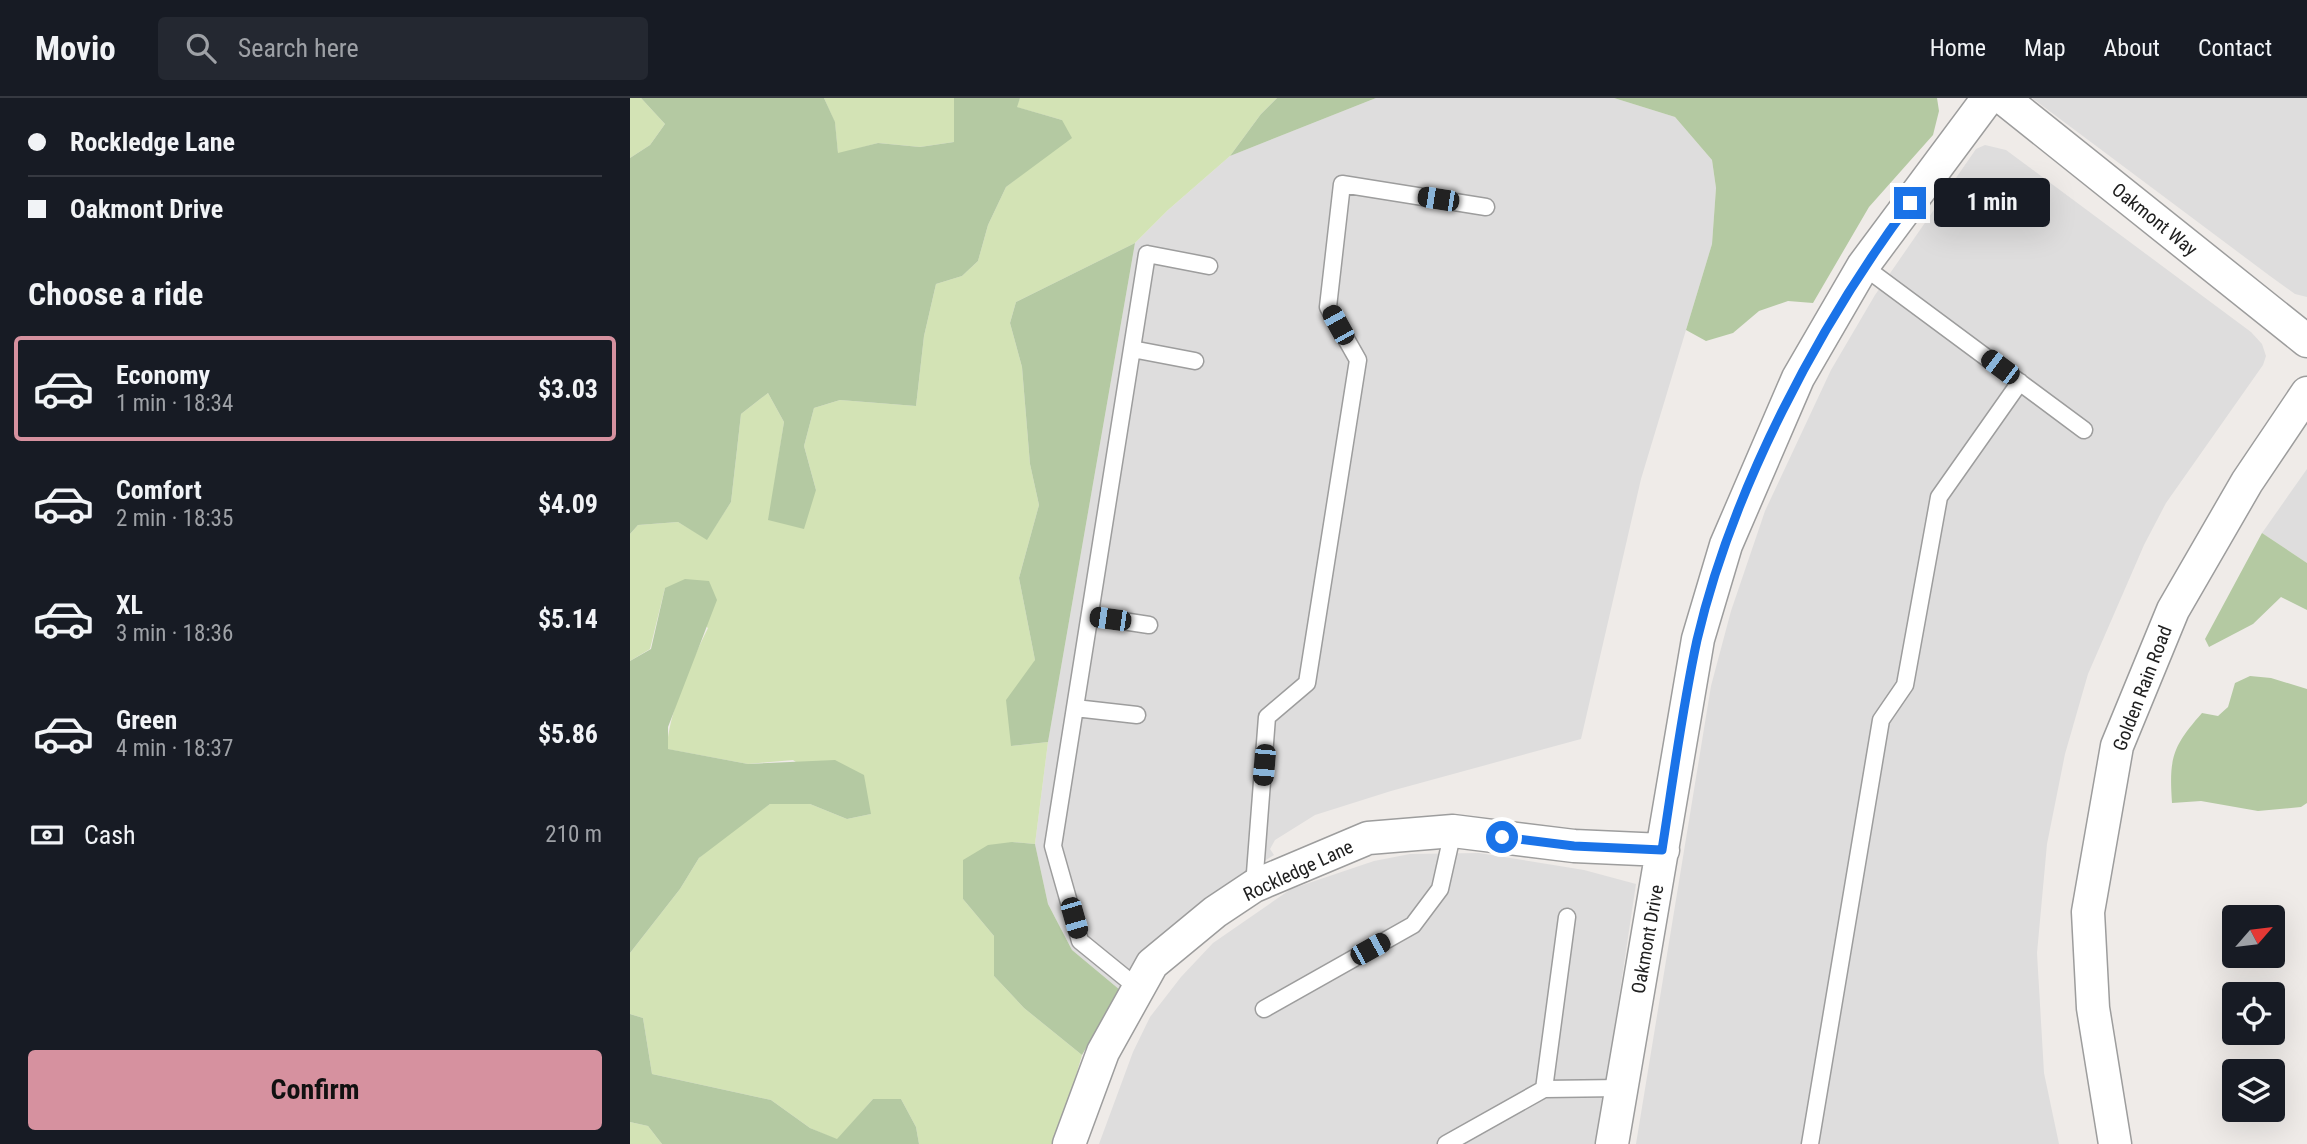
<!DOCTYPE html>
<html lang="en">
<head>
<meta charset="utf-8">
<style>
	:root { --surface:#171b24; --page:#242831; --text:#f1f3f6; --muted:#9ea1a6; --line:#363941; --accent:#d6919f }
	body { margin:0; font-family:"Roboto Condensed",sans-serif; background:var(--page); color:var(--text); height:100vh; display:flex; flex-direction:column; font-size:26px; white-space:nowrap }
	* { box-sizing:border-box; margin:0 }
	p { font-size:23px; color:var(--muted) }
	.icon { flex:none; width:38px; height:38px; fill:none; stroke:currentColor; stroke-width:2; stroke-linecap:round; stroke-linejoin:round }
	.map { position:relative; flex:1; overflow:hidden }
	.drawer { display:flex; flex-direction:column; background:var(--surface); width:630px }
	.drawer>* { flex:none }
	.banner { display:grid; align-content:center; height:154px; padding:0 28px; background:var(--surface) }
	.needle { width:46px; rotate:62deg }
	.fabs { position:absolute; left:1592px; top:807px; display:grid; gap:14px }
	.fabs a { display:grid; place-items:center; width:63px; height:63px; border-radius:7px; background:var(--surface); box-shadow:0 7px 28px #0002; font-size:35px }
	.end { position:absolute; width:32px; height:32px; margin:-16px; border:9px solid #1a73e8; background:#fff; box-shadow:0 0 0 4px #fff }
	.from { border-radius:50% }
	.bubble { position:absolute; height:49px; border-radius:7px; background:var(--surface); box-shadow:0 7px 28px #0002; font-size:23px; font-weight:700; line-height:49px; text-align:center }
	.car { position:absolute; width:21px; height:42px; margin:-21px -10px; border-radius:9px; box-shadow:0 0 5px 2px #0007; background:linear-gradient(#222 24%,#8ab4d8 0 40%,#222 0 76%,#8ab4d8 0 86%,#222 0) }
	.banner b { display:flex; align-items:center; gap:24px; height:66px; font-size:26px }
	.banner b+b { border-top:2px solid var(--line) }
	.banner i { width:18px; height:18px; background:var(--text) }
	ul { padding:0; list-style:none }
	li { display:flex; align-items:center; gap:21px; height:105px; margin:0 14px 10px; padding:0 14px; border:4px solid transparent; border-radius:7px }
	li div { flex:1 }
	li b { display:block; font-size:26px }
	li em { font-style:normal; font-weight:700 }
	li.selected { border-color:var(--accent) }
	li>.icon { width:63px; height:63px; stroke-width:1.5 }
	h2 { padding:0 28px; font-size:32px; line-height:84px }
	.pay { display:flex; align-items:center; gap:18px; height:77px; padding:0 28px; font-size:26px }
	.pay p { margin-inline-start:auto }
	.primary-button { display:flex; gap:14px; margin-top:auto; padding:14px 28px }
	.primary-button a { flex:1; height:80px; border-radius:7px; background:var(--accent); color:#111; font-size:28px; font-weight:700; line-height:80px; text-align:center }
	header { display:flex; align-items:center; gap:42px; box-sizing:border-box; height:98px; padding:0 35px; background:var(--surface); border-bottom:2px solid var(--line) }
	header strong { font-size:33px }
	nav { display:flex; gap:38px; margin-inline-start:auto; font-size:24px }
	.search { width:490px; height:63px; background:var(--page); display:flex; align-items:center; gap:18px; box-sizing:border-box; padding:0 24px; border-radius:7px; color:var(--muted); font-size:26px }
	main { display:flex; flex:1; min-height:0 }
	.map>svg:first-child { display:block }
	.residential { fill:#dedddd }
	.grass { fill:#d3e3b5 }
	.forest { fill:#b4c9a2 }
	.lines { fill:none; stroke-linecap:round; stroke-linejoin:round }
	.lane-casing { stroke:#9d9d9d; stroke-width:19 }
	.street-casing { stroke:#9d9d9d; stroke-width:35 }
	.lane { stroke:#fff; stroke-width:16 }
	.street { stroke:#fff; stroke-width:32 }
	.route { stroke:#1a73e8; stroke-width:9 }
	.labels { text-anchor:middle; stroke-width:5; stroke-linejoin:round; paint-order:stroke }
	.street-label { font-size:19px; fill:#202020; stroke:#fff }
</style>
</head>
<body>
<header>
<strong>Movio</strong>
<div class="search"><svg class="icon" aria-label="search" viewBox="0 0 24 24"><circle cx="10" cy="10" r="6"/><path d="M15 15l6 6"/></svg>Search here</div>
<nav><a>Home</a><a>Map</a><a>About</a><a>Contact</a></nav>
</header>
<main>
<section class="drawer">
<div class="banner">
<b><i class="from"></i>Rockledge Lane</b>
<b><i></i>Oakmont Drive</b>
</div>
<h2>Choose a ride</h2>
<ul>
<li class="selected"><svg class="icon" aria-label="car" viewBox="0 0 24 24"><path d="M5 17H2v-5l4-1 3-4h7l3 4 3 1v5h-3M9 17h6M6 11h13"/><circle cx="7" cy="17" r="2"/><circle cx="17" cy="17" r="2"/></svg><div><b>Economy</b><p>1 min · 18:34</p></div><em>$3.03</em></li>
<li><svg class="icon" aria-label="car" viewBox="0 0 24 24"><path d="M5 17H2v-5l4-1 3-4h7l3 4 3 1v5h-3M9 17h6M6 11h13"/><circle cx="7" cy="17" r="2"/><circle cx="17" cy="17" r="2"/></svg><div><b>Comfort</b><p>2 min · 18:35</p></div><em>$4.09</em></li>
<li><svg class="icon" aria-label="car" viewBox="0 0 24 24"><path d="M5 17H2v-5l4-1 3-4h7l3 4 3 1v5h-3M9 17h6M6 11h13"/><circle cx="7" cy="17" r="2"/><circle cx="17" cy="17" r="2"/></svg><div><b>XL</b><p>3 min · 18:36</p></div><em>$5.14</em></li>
<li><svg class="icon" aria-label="car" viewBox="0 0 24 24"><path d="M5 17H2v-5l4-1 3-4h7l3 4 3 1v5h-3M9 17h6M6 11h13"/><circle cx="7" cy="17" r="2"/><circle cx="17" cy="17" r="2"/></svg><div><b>Green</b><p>4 min · 18:37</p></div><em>$5.86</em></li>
</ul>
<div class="pay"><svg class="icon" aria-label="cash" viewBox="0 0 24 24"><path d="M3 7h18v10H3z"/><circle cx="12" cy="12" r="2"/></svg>Cash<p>210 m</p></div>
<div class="primary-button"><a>Confirm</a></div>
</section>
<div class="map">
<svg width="1677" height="1046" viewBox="0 0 1677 1046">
	<rect width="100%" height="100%" fill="#efebe8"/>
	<!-- residential -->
	<path class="residential" d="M746,0H984L1045,19L1082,62L1086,90L1082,146L1011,381L951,641L761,693L685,717L645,742L640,751L644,757L605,781L547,827L490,892L442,852L418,806L405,746L418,644L505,145L538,112L600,58Z
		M1402,0H1677V199L1665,196L1640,178Z
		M1355,47L1376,52L1621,234L1632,246L1636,258L1633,267L1536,405L1514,447L1458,576L1435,656L1417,746L1407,855L1414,975L1429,1046H1006L1081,588L1101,513L1135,413L1201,272L1245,197L1346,51Z
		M1677,371V465L1632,435Z
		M849,755L954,772L1006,786L967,1046H469L503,954L520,919L551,879L583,845L661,791L744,763L780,756Z"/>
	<!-- grass -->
	<path class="grass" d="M0,0H11L35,26L20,47L0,60Z
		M194,0H324V44L290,49L248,45L208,56L205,25Z
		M390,0H647L631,16L600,58L538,112L505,145L386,204L380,225L392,269L400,366L409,407L389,480L405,562L381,648L418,644L405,746L382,744L333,801L364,838V878L394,910L452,957L426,1046H289L286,1029L271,1001H243L207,1042L180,1030L141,1002L22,976L13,920L0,916V855L50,791L69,760L99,734L140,706H180L217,721L241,716L163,662L118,666L37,651C38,616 62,562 78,530L35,490L20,551L0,563V436L8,427L48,424L77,441L101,404L111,316L138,295L154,324L139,422L186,392L174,348L184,310L210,302L286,308L294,238L306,186L332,178L348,163L358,127L376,89L401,69L432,22L386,9Z
		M0,1024L18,1028L32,1046H0Z"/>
	<!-- forest -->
	<path class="forest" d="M11,0H194L205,24L208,55L248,45L290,49L324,44V0H390L387,9L432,22L442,40L376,89L358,127L348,163L332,178L306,186L294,238L286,308L210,302L184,310L174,348L186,392L174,431L138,422L154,324L138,295L111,316L101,404L77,442L48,424L8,427L0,436V60L20,47L35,26Z
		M647,0H746L600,58L631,16Z
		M984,0H1307L1309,13L1303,37L1239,109L1183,205L1158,203L1129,213L1103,235L1076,243L1056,232L1082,146L1086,90L1082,62L1045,19Z
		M505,145L418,644L381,648L376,602L405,562L389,480L409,407L400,366L392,269L380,225L386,204Z
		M1632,435L1677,465V512L1651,499L1623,526L1579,549L1575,541Z
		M55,481L79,483L87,502L38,629V651L118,666L205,662L234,677L241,716L217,721L180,706H140L69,760L50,791L0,855V563L21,551L35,490Z
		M1620,578L1641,580L1677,591V705L1671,709L1628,713L1571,703L1542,705C1539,660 1542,649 1572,615L1588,618L1598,609L1605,585Z
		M382,744L405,746L418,806L442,852L490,892L452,957L394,910L364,878V838L333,801V762L358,747Z
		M0,916L13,920L22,976L141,1002L180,1030L207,1041L243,1001H271L286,1029L289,1046H32L18,1028L0,1024Z"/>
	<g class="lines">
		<!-- lane casing -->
		<g class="lane-casing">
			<path id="lane" d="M1233,168L1454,332
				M502,251L565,263
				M460,518L519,527
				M445,610L507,617
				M624,788L637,619L677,585L728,262L698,209L712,86L856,109
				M509,891L450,843L423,748L517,156L579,168
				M634,911L783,827L810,791L823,733
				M914,991L937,819
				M816,1046L914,991L992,990
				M1180,1046L1251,622L1275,587L1309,399L1390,284"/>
		</g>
		<!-- street casing -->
		<g class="street-casing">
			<path id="street" d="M1373,0L1677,243
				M439,1046L473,954L522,866L585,814L624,788L738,740L823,733L944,748L1033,752
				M982,1046L1068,541L1096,447L1168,280L1233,168L1358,0
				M1485,1046L1463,910L1458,814L1487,648L1543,512L1617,384L1677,295"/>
		</g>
		<!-- lane -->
		<use href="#lane" class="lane"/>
		<!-- street -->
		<use href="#street" class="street"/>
	</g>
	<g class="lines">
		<!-- route -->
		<path class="route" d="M872,739L944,748L1032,752C1043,682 1052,611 1067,542C1102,392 1188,228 1280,105"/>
	</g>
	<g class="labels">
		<!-- street labels -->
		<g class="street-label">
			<text transform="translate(1525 121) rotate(39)" y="7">Oakmont Way</text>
			<text transform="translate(1512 590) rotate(-69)" y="7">Golden Rain Road</text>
			<text transform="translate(668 772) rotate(-25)" y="7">Rockledge Lane</text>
			<text transform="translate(1017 841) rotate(-80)" y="7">Oakmont Drive</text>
		</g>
	</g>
</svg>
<div class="fabs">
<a><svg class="needle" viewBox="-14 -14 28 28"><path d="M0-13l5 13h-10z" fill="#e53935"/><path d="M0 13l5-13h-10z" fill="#9ea1a6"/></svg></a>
<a><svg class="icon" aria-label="locate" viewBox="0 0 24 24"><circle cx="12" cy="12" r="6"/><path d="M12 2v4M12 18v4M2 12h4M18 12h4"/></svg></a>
<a><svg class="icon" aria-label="layers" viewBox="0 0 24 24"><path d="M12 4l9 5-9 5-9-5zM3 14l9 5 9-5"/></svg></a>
</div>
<i class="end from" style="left:872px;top:739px"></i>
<i class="end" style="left:1280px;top:105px"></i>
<div class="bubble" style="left:1304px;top:80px;width:116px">1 min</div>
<i class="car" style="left:808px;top:101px;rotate:279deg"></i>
<i class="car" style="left:708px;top:227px;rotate:331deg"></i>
<i class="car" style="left:1370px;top:269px;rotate:307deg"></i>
<i class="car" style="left:480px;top:521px;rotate:278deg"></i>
<i class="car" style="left:634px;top:667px;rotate:185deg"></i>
<i class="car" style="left:444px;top:820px;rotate:164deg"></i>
<i class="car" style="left:740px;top:851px;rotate:61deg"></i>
</div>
</main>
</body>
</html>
